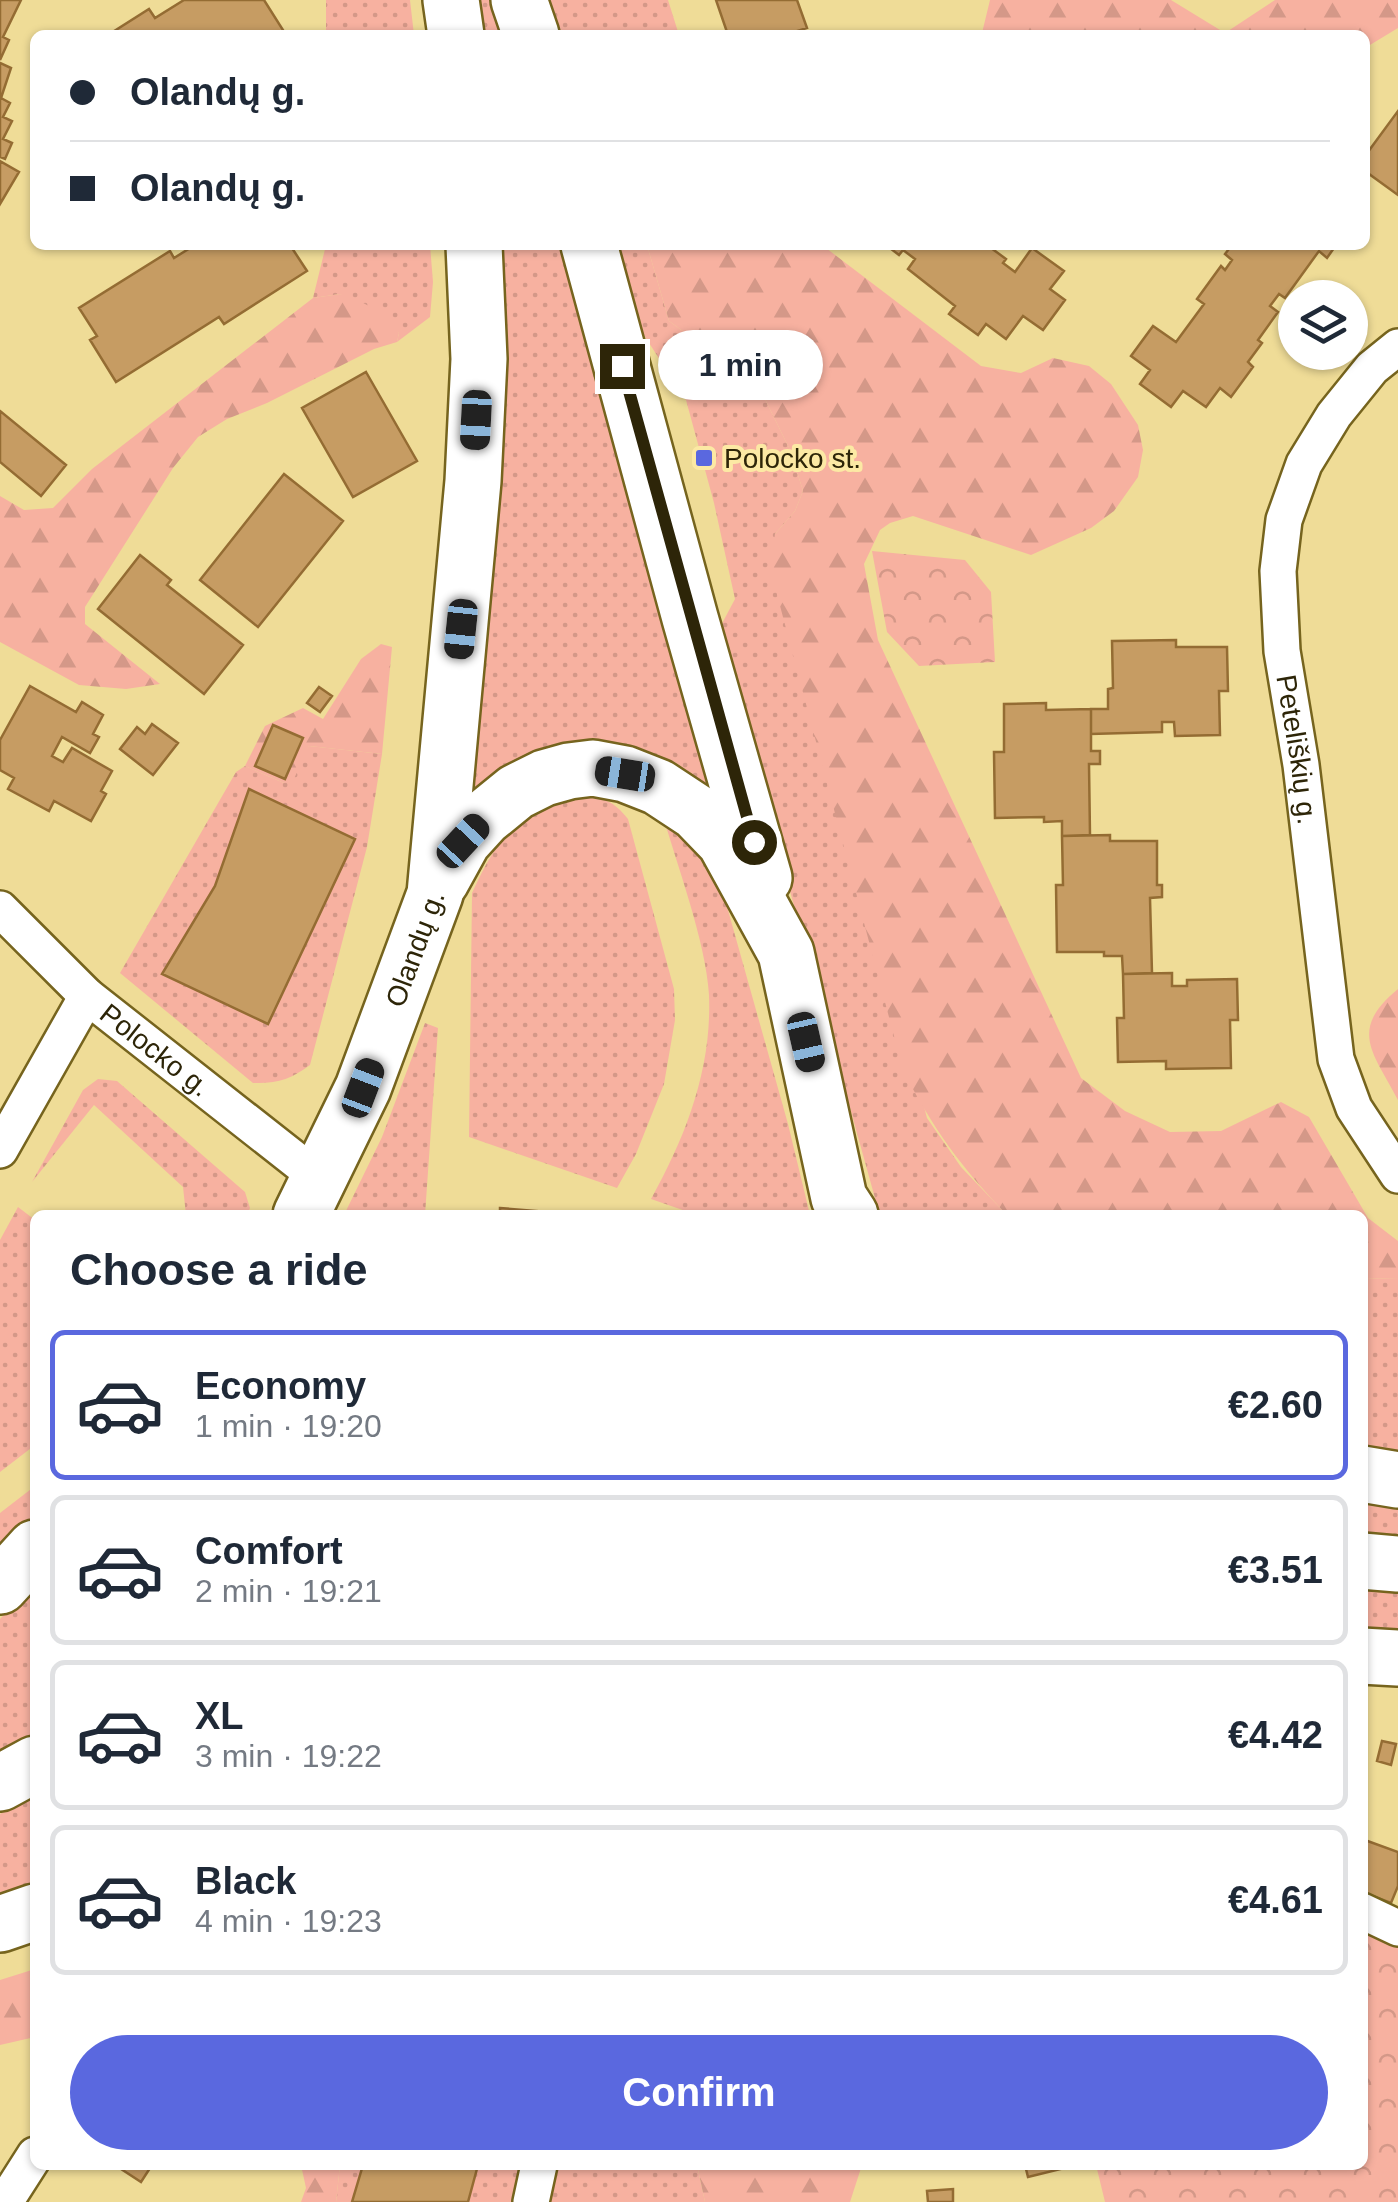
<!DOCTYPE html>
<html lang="en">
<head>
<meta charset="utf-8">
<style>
	:root { --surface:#fff; --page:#f2f2f3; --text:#1f2937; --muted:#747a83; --line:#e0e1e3; --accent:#5a68df }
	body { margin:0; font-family:Helvetica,sans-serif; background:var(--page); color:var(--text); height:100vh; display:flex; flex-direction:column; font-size:38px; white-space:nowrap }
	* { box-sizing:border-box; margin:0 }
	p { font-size:32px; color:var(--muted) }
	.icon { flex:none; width:55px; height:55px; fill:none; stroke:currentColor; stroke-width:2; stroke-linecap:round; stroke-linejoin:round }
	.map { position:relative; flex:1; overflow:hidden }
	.side { position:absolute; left:30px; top:1210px; width:1338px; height:960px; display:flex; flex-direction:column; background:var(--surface); border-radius:15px; box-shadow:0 2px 8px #0004 }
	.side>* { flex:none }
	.banner { position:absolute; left:30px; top:30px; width:1340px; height:220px; border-radius:15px; box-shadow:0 2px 8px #0004; display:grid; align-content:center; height:220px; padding:0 40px; background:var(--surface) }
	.fabs { position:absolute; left:1278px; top:280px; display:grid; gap:20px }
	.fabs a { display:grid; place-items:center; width:90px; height:90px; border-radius:50%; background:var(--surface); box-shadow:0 2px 8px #0004; font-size:50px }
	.end { position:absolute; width:45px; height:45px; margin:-22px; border:12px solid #2d2508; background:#fff; box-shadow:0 0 0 5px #fff }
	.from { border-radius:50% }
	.bubble { position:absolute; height:70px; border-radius:35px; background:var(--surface); box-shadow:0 2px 8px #0004; font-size:32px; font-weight:700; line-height:70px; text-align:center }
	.car { position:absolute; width:30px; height:60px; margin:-30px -15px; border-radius:12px; box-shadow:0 0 8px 2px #0007; background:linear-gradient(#222 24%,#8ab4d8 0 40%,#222 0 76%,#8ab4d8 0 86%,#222 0) }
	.banner b { display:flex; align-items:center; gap:35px; height:95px; font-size:38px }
	.banner b+b { border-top:2px solid var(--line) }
	.banner i { width:25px; height:25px; background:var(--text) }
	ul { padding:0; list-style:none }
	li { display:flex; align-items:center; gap:30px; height:150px; margin:0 20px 15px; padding:0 20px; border:5px solid var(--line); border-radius:15px }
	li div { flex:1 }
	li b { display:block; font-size:38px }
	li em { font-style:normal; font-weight:700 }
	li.selected { border-color:var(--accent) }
	li>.icon { width:90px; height:90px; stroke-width:1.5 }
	h2 { padding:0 40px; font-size:45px; line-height:120px }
	.action { display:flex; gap:20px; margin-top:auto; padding:20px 40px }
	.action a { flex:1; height:115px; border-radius:60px; background:var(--accent); color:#fff; font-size:40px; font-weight:700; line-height:115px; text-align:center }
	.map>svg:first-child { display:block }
	.grass { fill:url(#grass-dots) }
	.forest { fill:url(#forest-firs) }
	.park { fill:url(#park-crowns) }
	.building { fill:#c69c63; stroke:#946c33; stroke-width:2.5 }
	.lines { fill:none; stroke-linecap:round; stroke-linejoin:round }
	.minor-casing { stroke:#76641e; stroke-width:40 }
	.primary-casing { stroke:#76641e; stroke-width:60 }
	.minor { stroke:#fff; stroke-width:35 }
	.primary { stroke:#fff; stroke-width:55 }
	.route { stroke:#2d2508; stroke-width:12 }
	.poi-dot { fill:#5a68df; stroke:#fce9a4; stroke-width:4 }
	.labels { text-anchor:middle; stroke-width:8; stroke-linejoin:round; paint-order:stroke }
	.poi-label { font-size:28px; fill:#2d2508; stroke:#fce9a4; text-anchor:start }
	.street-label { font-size:28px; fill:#2d2508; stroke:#fce9a4 }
</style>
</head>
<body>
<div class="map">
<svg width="1398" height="2202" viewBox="0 0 1398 2202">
	<defs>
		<pattern id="grass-dots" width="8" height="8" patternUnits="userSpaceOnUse" patternTransform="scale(2.5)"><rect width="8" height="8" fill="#f7b1a0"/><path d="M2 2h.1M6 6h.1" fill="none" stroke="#d49888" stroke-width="1.8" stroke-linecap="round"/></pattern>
		<pattern id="forest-firs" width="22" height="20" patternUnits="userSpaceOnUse" patternTransform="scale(2.5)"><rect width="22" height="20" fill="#f7b1a0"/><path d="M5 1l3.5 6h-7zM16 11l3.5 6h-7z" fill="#d49888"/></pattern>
		<pattern id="park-crowns" width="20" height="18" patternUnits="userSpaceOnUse" patternTransform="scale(2.5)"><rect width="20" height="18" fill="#f7b1a0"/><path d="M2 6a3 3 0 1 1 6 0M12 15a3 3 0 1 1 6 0" fill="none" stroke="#d49888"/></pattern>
	</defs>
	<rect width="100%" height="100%" fill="#efdc97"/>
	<!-- grass -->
	<path class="grass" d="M326,0H410L414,35H326Z
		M472,0H499L509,35H476Z
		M542,0H668L679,35H551Z
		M326,245H430L433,282L430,317L397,342L399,333L340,294L313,298Z
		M494,245H567L717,791L676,763L645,750L613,745L508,768L462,799Z
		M609,245H647L669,321L684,332L719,346L761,391L791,452L803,491L795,511L775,534L927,1118L961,1167L1007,1215H881L878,1209L718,631L735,599L714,503L686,400L625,306Z
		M309,746L382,754L367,847L310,1065C291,1079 277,1084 253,1083L120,973L236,772L245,766L284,783Z
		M581,796C603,797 614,801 628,819L674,989L675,1020L664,1084L636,1154L617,1188L469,1137L472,893C500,831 516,818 581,796Z
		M661,809L714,871L726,903L788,1124L810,1215H697L651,1199C686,1136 712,1069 709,995C706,941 676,863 661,809Z
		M425,1023L438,1028L425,1215H344L382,1137Z
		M98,1079L117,1081L245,1192L250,1208L247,1215H186L183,1187L94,1105L32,1182L83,1090Z
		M18,1207L35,1220V1445L0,1472V1240Z
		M1398,1278V1457L1363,1451L1362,1279Z
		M35,1486V1514L0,1553V1513Z
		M1362,1495L1398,1502V1544L1363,1540Z
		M35,1581V1746L0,1765V1619Z
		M1362,1586L1398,1589V1636L1363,1635Z
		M35,1795V1885L0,1896V1814Z
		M340,2165H521L512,2202H336Z
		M556,2165H697L705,2202H546Z"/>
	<!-- forest -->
	<path class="forest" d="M990,0H1171L1225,33L1275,0H1398V28L1365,48V35H985L982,33Z
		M647,245H822L981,366L1021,373L1053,358L1089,366L1111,384L1138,425L1143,450L1138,477L1114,511L1091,528L1031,555L913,516L890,523L880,530L864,564L878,640L1081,1078L1125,1111L1170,1132L1221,1131L1281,1102L1309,1117L1368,1218L1398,1241V1278L1363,1279L1362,1215H1007C961,1167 933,1129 903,1070L770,568L775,534L795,511L803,491L791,452L761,391L719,346L684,332L669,321Z
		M340,294C366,302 382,312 399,333L397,342L374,349L267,403L227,419L198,437L173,468L85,607V624L160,684L126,689L79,685L0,642V496L24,510L53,508L92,469L313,298Z
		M381,644L392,647L382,754L309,746L293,781L284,783L245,766L265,726L303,708L323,719L361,659Z
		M1398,989V1100C1373,1052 1348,1030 1398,989Z
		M35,1969V2037L0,2045V1980Z
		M301,2165H340L336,2202H301L306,2188Z
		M697,2165H862L850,2202H705Z"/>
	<!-- park -->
	<path class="park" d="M872,551L965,560L991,592L995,662L919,666L887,632Z
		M1363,1911L1398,1925V2202H1105L1096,2165H1362Z"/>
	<!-- building -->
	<path class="building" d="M0,0H21L3,37L9,40L0,60Z
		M184,0H264L283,30L275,35H108L149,9L155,18Z
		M716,0H797L807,28L785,35H728Z
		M0,63L11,68L1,98L10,103L3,117L12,121L3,139L12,143L5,159L0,157Z
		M1398,111V195L1365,171V156Z
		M0,161L19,172L0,204Z
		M195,245H290L307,271L224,324L219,317L116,382L90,340L97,336L79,308L170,251L174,258Z
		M886,245H987L1006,259L1003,263L1015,272L1032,248L1064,271L1050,289L1065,300L1043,330L1023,316L1006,339L986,324L978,335L949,314L955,306L908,269L915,259L903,250L899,255Z
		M1232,245H1336L1327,258L1319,251L1285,298L1279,294L1270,306L1278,312L1258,340L1262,343L1248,362L1253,367L1231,397L1220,388L1206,407L1183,391L1171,407L1140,384L1150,370L1131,356L1153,326L1176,342L1204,304L1197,299L1221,266L1225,270L1232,260L1225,254Z
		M366,372L417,461L353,497L302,408Z
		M0,411L66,465L41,496L0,462Z
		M284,474L343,521L258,627L200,580Z
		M140,555L171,580L167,585L243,645L204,694L98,609Z
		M1176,640V647H1227L1228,691H1219L1220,735L1175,736L1174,722H1162V732L1091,734V709H1108V689L1113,688L1112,641Z
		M30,686L76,712L82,702L103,715L93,734L99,737L90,753L62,737L52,756L63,762L72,748L112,771L101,791L106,794L91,821L54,801L49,811L8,789L14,778L0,770V740Z
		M319,687L332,696L320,712L307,703Z
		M1046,703V710L1091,709V751H1100V764H1089L1090,835L1062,836V821L1044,822V817L995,818L994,752H1004V704Z
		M152,724L178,743L153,775L120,749L137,727L145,734Z
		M273,725L303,738L285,779L255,766Z
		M249,789L355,839L268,1024L162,974L215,886Z
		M1110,835V841H1157V885H1162V897L1150,898L1152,973L1123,974L1122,956H1104V952H1057L1056,885H1063L1062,836Z
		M1172,973V986H1187V980L1237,979L1238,1020H1230L1231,1068L1166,1069V1061L1118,1062L1117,1018H1124L1123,974Z
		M500,1208L547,1212V1215H500Z
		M1382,1741L1396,1744L1391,1765L1377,1761Z
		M1362,1839L1398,1852V1886L1391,1903L1362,1892Z
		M115,2165H152L141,2182Z
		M363,2165H478L468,2202H352Z
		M1025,2165H1068L1069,2167L1028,2177Z
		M953,2189V2202H928L927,2191Z"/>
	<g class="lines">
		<!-- minor casing -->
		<g class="minor-casing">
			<g id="minor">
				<path id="s1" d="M1398,347L1372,368L1334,415L1304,464L1284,520L1278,571L1282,651L1301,765L1336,1059L1354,1108L1398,1175"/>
				<path id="s2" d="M0,909L87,996L321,1180"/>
				<path d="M0,1150L87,996"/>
				<path d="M1362,1911L1398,1928"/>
				<path d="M5,2202L35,2155"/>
				<path d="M531,2202L539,2165"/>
			</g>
		</g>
		<!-- primary casing -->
		<g class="primary-casing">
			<g id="primary">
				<path d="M451,0L456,35"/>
				<path d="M519,0L531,35"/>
				<path d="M589,245L690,618L764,878"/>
				<path d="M441,881L463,841L484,818L516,792L544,778L569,771L593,768L625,774L658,787L696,812L725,842L786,953L839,1198L850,1215"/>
				<path id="s3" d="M301,1215L363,1088L435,894L473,481L479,359L474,245"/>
				<path d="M1362,1474L1398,1480"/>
				<path d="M1362,1561L1398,1564"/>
				<path d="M0,1586L35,1548"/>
				<path d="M1362,1656L1398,1658"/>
				<path d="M0,1783L35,1764"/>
				<path d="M0,1924L35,1912"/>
			</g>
		</g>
		<!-- minor -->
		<use href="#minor" class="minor"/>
		<!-- primary -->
		<use href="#primary" class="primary"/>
	</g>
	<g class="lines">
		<!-- route -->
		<path class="route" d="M622,366L754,842"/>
	</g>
	<!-- markers -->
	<rect class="poi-dot" x="694" y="448" width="20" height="20" rx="5"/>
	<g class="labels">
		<!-- poi labels -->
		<g class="poi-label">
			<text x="724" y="468">Polocko st.</text>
		</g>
		<!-- street labels -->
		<g class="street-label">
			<text dy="10" stroke="none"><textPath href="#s1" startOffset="442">Peteliškių g.</textPath></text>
			<text dy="10" stroke="none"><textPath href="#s3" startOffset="290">Olandų g.</textPath></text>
			<text dy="10" stroke="none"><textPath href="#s2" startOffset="210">Polocko g.</textPath></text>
		</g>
	</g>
</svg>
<div class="fabs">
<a><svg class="icon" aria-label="layers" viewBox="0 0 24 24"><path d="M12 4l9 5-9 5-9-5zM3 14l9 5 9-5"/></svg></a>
</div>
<i class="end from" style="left:754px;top:842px"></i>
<i class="end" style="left:622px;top:366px"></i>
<div class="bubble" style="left:658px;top:330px;width:165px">1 min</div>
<i class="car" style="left:476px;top:420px;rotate:183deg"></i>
<i class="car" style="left:461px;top:629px;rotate:186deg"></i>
<i class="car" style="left:625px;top:774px;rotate:279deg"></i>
<i class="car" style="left:463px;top:841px;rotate:43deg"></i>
<i class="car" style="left:806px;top:1042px;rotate:167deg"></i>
<i class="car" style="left:363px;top:1088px;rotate:21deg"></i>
<div class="banner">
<b><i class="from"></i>Olandų g.</b>
<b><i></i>Olandų g.</b>
</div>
<section class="side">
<h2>Choose a ride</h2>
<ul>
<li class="selected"><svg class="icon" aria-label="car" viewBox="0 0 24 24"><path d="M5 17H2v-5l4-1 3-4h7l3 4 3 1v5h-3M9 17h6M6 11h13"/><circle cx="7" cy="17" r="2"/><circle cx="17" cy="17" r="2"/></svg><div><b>Economy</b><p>1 min · 19:20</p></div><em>€2.60</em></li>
<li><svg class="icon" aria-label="car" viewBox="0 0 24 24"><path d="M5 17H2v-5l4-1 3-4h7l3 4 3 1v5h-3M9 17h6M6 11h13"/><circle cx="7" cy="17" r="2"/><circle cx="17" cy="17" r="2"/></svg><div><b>Comfort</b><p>2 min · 19:21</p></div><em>€3.51</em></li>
<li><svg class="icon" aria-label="car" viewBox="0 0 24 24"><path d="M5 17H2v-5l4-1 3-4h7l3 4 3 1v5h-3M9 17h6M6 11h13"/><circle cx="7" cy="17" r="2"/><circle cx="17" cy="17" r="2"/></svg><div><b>XL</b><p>3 min · 19:22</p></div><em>€4.42</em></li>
<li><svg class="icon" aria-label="car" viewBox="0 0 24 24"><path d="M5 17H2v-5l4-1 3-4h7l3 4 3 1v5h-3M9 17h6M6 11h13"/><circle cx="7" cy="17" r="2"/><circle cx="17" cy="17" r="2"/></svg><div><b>Black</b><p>4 min · 19:23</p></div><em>€4.61</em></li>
</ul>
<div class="action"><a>Confirm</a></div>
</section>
</div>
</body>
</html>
